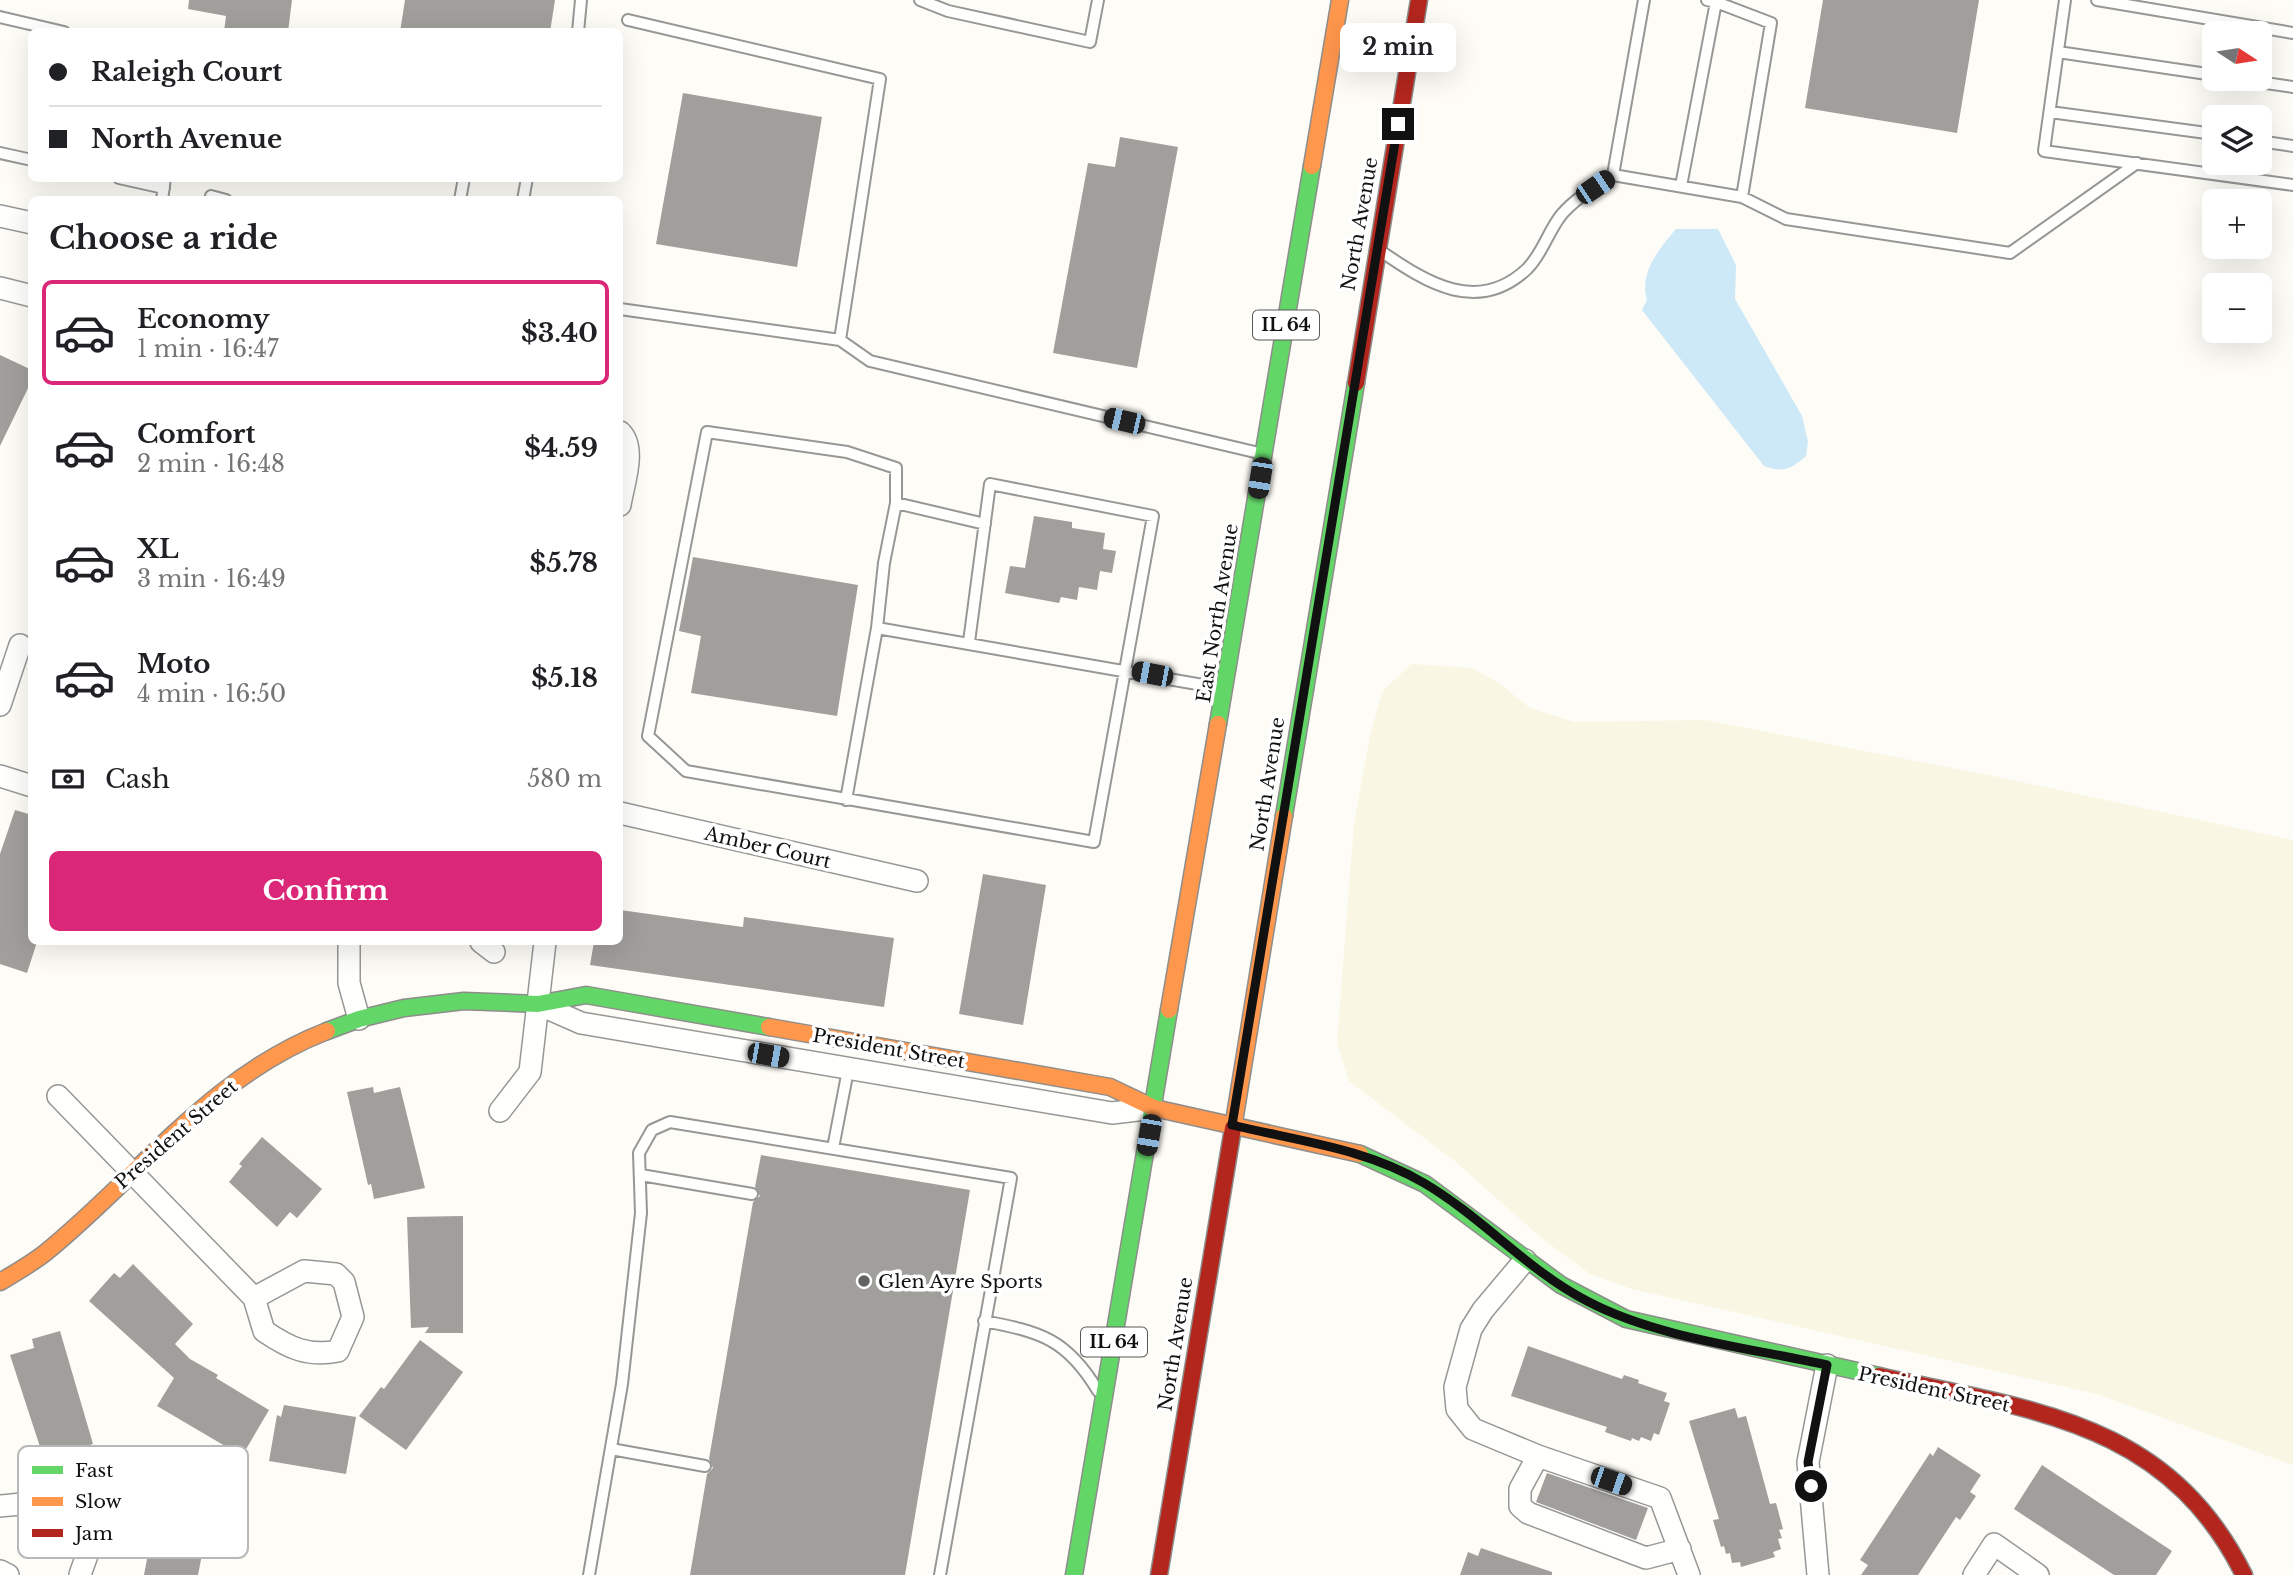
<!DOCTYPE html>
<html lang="en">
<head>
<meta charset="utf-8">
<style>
	:root { --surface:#fff; --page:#f2f2f2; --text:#202124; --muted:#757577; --line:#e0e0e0; --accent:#db2777 }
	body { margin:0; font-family:"Libre Baskerville",serif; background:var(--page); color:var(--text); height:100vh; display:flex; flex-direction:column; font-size:26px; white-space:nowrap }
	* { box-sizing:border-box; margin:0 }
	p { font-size:23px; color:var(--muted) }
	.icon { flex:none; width:38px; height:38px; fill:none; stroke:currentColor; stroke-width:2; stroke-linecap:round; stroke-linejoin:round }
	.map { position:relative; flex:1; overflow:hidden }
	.panel { position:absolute; left:28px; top:196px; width:595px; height:749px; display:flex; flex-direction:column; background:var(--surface); border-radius:10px; box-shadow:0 7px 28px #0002 }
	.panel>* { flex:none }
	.banner { position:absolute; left:28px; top:28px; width:595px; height:154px; border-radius:10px; box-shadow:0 7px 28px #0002; display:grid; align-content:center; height:154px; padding:0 21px; background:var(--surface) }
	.needle { width:46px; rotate:102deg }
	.buttons { position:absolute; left:2202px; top:21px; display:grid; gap:14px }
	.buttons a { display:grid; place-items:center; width:70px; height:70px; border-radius:10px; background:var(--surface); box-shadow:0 7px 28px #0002; font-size:35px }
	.end { position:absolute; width:32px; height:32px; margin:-16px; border:9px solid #111; background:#fff; box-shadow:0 0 0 4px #fff }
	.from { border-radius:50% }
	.bubble { position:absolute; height:49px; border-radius:10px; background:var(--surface); box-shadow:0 7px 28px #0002; font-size:23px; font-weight:700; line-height:49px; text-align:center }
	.car { position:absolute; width:21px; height:42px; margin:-21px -10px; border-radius:9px; box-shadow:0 0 5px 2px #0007; background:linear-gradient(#222 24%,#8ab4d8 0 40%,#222 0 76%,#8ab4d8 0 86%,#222 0) }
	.banner b { display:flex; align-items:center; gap:24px; height:66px; font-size:26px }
	.banner b+b { border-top:2px solid var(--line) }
	.banner i { width:18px; height:18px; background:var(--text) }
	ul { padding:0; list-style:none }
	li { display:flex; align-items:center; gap:21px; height:105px; margin:0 14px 10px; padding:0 7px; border:4px solid transparent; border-radius:10px }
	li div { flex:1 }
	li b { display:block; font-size:26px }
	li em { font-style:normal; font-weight:700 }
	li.on { border-color:var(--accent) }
	li>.icon { width:63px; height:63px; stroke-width:1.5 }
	h2 { padding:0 21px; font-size:32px; line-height:84px }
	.pay { display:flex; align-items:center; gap:18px; height:77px; padding:0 21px; font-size:26px }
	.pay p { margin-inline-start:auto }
	.cta { display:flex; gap:14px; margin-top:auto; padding:14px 21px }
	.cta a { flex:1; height:80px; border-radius:10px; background:var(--accent); color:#fff; font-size:28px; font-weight:700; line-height:80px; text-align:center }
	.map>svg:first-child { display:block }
	.farmland { fill:#f9f7e4 }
	.water { fill:#cde8f7 }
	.building { fill:#a19f9c }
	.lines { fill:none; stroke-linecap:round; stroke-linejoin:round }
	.lane-casing { stroke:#979795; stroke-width:14 }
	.street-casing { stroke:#979795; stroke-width:24 }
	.fast-casing { stroke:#8e8d8b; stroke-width:19 }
	.slow-casing { stroke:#8e8d8b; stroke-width:19 }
	.jam-casing { stroke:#8e8d8b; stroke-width:19 }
	.lane { stroke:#fffffe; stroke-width:10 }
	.street { stroke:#fffffe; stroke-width:21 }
	.fast { stroke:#63d668; stroke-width:16 }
	.slow { stroke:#ff974d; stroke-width:16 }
	.jam { stroke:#b3261e; stroke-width:16 }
	.route { stroke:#111; stroke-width:9 }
	.poi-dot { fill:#646362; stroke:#fff; stroke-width:2.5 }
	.labels { text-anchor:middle; stroke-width:7; stroke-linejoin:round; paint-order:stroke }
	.shield { fill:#fff; stroke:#585858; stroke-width:2 }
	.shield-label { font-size:18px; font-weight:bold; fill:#111 }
	.street-label { font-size:19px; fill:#111; stroke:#fff }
	.poi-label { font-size:19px; fill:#111; stroke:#fff; text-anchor:start }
	.key { fill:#fff; stroke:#b8b8b8; stroke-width:2 }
	.key-label { font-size:19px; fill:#111 }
</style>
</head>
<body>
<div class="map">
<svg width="2293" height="1575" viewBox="0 0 2293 1575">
	<rect width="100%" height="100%" fill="#fdfcf7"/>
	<!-- farmland -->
	<path class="farmland" d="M1411,664L1472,668L1499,683L1530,708L1574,722L1705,720L1998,777L2293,840V1465L2097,1394L1632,1289L1590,1274L1540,1237L1457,1163L1349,1081L1337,1042L1354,824L1370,735L1383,691Z"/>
	<!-- water -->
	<path class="water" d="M1676,229H1718L1736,265L1735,299L1802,416L1808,442L1806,456C1792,469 1782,473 1764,466L1642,310L1647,300C1639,272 1659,249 1676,229Z"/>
	<!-- building -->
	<path class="building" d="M189,0H292L288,32H224L226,16L188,9Z
		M405,0H555L550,32H400Z
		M1823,0H1979L1957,133L1805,108Z
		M683,93L822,117L797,267L656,244Z
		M1120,137L1178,147L1137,368L1053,353L1088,163L1115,167Z
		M0,355L32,370V380L0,446Z
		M1034,516L1072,522V528L1105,533L1103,549L1116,551L1112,573L1100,571L1097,590L1079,587L1077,600L1061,597L1059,603L1005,593L1010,566L1025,568Z
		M693,557L858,585L837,716L691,693L701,636L679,631Z
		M15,810L32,815V942H37L27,973L0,964V854Z
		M983,874L1046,885L1023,1025L959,1014Z
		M620,910L743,927L744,917L894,938L884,1007L590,965L594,942H620Z
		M373,1087L374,1093L400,1087L425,1188L374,1199L371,1184L368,1185L347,1092Z
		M262,1137L322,1189L297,1218L290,1212L277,1227L229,1182L242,1166L239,1164Z
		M761,1155L970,1190L905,1575H690L707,1474L713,1468L709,1459L753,1202L760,1196L755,1187Z
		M463,1216V1333H425L429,1327L411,1328L407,1217Z
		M133,1264L193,1324L175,1344L190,1359L218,1375L216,1378L269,1410L242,1456L157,1406L174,1378L89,1301L114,1273L120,1278Z
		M60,1331L93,1444L72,1450L70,1445L42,1453L10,1355L34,1348L32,1339Z
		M420,1340L463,1372L406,1450L359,1416L381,1387L384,1389Z
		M1528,1346L1622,1379L1624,1375L1639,1380L1638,1383L1667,1393L1664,1401L1670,1403L1659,1435L1654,1433L1651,1441L1641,1437L1639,1441L1632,1438L1631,1441L1605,1432L1607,1427L1511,1396Z
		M284,1405L356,1417L346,1474L269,1461L277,1415L281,1417Z
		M1735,1408L1738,1418L1746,1416L1770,1504L1776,1503L1783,1529L1779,1530L1782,1538L1778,1539L1781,1549L1773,1552L1775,1557L1741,1567L1740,1562L1732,1563L1730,1553L1726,1554L1724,1546L1721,1547L1713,1520L1719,1519L1689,1421Z
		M1938,1447L1981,1475L1970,1492L1976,1496L1960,1520L1956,1517L1918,1575H1861L1868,1565L1860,1560L1930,1453L1933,1456Z
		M2042,1465L2172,1551L2156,1575H2114L2014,1509Z
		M1547,1473L1648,1508L1636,1540L1536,1502Z
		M187,1482L215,1488L198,1575H144L161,1484L186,1489Z
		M1481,1548L1552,1572V1575H1460L1468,1552L1478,1556Z"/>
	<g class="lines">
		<!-- lane casing -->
		<g class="lane-casing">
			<path id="lane" d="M920,0L948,11L1090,42L1098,0
				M2065,0L2044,151L2293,185
				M2097,0L2293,33
				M1716,2L1771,23L1742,197
				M0,17L64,32
				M628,20L880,79L840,340
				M578,32L581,0
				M2058,52L2214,75
				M2238,79L2293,87
				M2050,112L2214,134
				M2259,141L2293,146
				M0,153L32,160
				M1613,175L1644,0
				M119,178L164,188
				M1681,186L1716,2L1707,0
				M162,200L165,178
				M210,200L211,196L226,200
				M460,200L464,178
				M523,200L527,178
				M1382,252C1427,283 1478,315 1527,269C1543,253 1548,231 1562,214C1576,198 1595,187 1613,175L1742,197L1786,219L2010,253L2137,163
				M620,309L840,340L870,361L1259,453
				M896,503L985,524
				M877,628L1220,688
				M846,800L877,628L884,563L896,503V468L847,452L707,432L648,736L686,771L1094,842L1153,516L990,484L969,642
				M833,1148L849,1065
				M641,1175L752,1194
				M984,1321C1041,1332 1067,1339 1098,1391
				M611,1449L705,1466
				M589,1575L622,1384L641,1213L639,1153L652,1130L670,1122L1011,1178L940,1575"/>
		</g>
		<!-- street casing -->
		<g class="street-casing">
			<path id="street" d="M0,216L32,223
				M0,288L32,296
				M620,432C637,448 623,485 620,505
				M0,705L20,645
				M0,776L32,786
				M620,813L917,881
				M349,942V983L359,1019
				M481,942L494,952
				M538,1004L581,1023L1112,1113L1154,1108
				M58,1096L254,1298L264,1331C289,1348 308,1357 338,1351L353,1317L344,1282L336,1274L304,1271L254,1298
				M500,1111L530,1072L545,942
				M1525,1260L1483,1310L1471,1329L1455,1387L1457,1409L1473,1429L1538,1456L1660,1498L1689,1575
				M1538,1456L1520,1489V1506L1528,1513L1646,1558L1680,1549
				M0,1506C25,1504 80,1494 90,1527C95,1541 84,1561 80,1575
				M0,1571L8,1575
				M1818,1575L1808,1462L1827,1365
				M1974,1575L1994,1544L2038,1575"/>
		</g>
		<!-- fast casing -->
		<g class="fast-casing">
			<path id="fast" d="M1218,724L1312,166
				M1284,816L1356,383
				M327,1031L359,1019L404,1008L464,1001L538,1004L586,995L769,1027
				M1360,1154L1425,1184L1561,1285L1626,1319L1879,1376
				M1074,1575L1169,1010"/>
		</g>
		<!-- slow casing -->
		<g class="slow-casing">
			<path id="slow" d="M1312,166L1340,0
				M1169,1010L1218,724
				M769,1027L1110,1087L1154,1108L1360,1154
				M1233,1128L1284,816
				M0,1282C15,1273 31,1264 45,1253C139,1177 210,1076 327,1031"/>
		</g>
		<!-- jam casing -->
		<g class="jam-casing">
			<path id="jam" d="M1356,383L1419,0
				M1879,1376C2030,1410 2167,1420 2244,1575
				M1159,1575L1233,1128"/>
		</g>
		<!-- lane -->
		<use href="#lane" class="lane"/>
		<!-- street -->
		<use href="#street" class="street"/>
		<!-- fast -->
		<use href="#fast" class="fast"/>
		<!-- slow -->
		<use href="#slow" class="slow"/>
		<!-- jam -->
		<use href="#jam" class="jam"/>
	</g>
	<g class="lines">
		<!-- route -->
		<path class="route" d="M1398,124L1232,1125C1298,1141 1365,1148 1424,1183C1482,1217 1527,1270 1587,1301C1657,1338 1750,1348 1827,1365L1808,1462L1811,1486"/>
	</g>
	<!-- markers -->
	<circle class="poi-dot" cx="864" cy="1281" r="7"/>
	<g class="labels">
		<!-- shield labels -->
		<g class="shield">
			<rect x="1253" y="310.5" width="66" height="29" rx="5"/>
			<rect x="1081" y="1327.5" width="66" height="29" rx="5"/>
		</g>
		<g class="shield-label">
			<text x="1286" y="331">IL 64</text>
			<text x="1114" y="1348">IL 64</text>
		</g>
		<!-- street labels -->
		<g class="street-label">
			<text transform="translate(1359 224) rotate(-80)" y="7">North Avenue</text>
			<text transform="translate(1217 613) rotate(-81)" y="7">East North Avenue</text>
			<text transform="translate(1267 784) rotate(-81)" y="7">North Avenue</text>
			<text transform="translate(768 847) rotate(13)" y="7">Amber Court</text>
			<text transform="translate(889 1048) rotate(10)" y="7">President Street</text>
			<text transform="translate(176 1134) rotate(-41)" y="7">President Street</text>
			<text transform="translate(1175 1344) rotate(-81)" y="7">North Avenue</text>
			<text transform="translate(1934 1389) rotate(12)" y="7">President Street</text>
		</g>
		<!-- poi labels -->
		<g class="poi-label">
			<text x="878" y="1288">Glen Ayre Sports</text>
		</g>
	</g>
	<!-- legend -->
	<rect x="18" y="1446" width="230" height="112" rx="10" class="key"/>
	<rect x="32" y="1466" width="31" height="8" fill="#63d668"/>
	<rect x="32" y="1497" width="31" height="9" fill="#ff974d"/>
	<rect x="32" y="1529" width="31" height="8" fill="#b3261e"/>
	<g class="key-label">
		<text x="75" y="1477">Fast</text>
		<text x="75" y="1508">Slow</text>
		<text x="75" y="1540">Jam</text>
	</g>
</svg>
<div class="buttons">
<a><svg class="needle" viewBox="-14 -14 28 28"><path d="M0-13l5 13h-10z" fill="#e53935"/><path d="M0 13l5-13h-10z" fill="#757577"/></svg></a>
<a><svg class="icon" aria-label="layers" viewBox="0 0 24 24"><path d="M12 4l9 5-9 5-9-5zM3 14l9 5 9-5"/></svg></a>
<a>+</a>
<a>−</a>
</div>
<i class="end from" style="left:1811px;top:1486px"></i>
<i class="end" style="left:1398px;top:124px"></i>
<div class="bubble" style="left:1340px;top:23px;width:116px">2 min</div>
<i class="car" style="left:1595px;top:187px;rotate:56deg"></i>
<i class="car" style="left:1124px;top:421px;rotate:283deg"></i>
<i class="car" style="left:1260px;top:478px;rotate:189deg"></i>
<i class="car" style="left:1152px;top:674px;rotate:281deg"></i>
<i class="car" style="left:768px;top:1055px;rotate:100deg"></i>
<i class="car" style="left:1149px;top:1135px;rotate:190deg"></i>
<i class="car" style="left:1611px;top:1481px;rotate:109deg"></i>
<div class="banner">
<b><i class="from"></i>Raleigh Court</b>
<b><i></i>North Avenue</b>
</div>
<section class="panel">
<h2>Choose a ride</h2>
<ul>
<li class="on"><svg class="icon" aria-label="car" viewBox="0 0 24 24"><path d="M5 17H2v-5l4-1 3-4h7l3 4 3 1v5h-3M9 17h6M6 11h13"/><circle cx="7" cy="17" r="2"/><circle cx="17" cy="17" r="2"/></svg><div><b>Economy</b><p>1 min · 16:47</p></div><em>$3.40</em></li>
<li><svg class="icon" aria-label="car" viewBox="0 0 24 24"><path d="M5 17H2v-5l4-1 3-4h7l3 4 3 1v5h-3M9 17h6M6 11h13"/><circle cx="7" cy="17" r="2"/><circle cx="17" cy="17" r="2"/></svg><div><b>Comfort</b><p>2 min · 16:48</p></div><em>$4.59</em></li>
<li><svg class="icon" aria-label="car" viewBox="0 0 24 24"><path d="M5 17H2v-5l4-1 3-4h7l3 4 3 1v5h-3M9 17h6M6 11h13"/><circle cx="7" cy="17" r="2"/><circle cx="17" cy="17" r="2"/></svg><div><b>XL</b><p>3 min · 16:49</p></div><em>$5.78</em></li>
<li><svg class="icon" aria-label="car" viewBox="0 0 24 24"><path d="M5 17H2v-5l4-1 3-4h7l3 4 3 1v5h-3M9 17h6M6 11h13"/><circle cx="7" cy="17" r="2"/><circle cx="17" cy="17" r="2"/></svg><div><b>Moto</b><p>4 min · 16:50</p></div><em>$5.18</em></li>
</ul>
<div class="pay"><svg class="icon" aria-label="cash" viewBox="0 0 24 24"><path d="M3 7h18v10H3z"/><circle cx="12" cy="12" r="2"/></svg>Cash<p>580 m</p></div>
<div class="cta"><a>Confirm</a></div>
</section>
</div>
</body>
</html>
